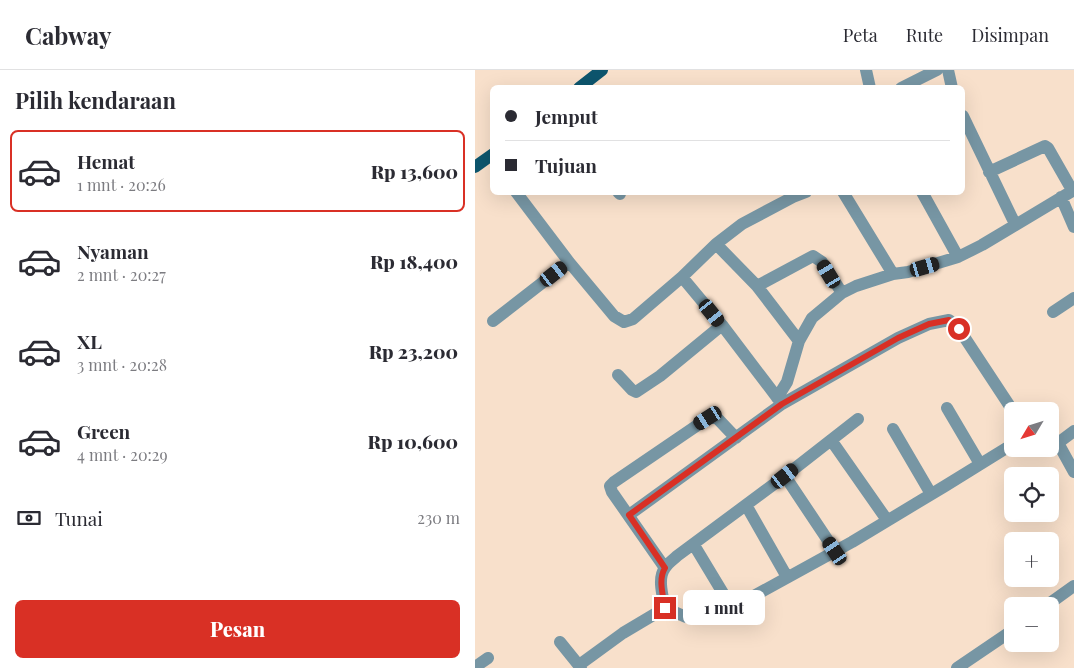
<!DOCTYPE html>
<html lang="id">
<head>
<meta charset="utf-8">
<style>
	:root { --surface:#fff; --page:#f2f2f3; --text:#2b2b33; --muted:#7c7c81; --line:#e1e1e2; --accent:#d93025 }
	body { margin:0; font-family:"Playfair Display",serif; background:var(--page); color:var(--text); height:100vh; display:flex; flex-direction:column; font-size:19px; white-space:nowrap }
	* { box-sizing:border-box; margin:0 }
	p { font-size:16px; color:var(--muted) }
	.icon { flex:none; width:28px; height:28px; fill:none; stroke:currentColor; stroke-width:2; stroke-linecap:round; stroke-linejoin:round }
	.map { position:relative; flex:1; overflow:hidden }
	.drawer { display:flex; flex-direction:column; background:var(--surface); width:475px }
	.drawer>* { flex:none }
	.hud { position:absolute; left:15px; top:15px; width:475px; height:110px; border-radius:8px; box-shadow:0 5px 20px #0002; display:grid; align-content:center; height:110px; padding:0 15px; background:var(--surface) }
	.needle { width:32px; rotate:232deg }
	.tools { position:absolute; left:529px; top:332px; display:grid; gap:10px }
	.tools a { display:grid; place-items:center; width:55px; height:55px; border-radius:8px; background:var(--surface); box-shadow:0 5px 20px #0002; font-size:25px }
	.end { position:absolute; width:22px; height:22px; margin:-11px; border:6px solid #d93025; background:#fff; box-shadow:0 0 0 2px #fff }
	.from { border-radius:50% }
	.bubble { position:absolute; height:35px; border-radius:8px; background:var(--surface); box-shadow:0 5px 20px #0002; font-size:16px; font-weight:800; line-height:35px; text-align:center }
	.car { position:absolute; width:15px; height:30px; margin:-15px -8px; border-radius:6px; box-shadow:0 0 4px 1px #0007; background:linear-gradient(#222 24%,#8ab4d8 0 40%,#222 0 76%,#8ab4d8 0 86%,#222 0) }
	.hud b { display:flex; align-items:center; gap:18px; height:48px; font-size:19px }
	.hud b+b { border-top:1px solid var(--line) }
	.hud i { width:12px; height:12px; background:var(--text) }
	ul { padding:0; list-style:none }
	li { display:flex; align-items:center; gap:15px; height:82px; margin:0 10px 8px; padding:0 5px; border:2px solid transparent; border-radius:8px }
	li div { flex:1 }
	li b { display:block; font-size:19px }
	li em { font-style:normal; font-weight:800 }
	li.on { border-color:var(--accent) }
	li>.icon { width:45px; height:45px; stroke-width:1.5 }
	h2 { padding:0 15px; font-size:22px; line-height:60px }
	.pay { display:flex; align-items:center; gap:12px; height:55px; padding:0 15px; font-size:19px }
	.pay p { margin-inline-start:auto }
	.action { display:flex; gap:10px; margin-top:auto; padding:10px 15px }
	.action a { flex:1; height:58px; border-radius:8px; background:var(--accent); color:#fff; font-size:20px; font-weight:800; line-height:58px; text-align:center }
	header { display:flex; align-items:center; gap:30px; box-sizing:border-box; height:70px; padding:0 25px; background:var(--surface); border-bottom:1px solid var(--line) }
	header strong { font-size:24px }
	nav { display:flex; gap:28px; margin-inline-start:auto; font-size:18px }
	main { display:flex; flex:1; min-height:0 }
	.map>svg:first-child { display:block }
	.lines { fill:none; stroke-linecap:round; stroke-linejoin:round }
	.minor { stroke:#7796a4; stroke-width:12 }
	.primary { stroke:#0d556d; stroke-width:12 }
	.route { stroke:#d93025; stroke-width:6 }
</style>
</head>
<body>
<header>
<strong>Cabway</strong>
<nav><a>Peta</a><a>Rute</a><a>Disimpan</a></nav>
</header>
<main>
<section class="drawer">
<h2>Pilih kendaraan</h2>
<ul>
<li class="on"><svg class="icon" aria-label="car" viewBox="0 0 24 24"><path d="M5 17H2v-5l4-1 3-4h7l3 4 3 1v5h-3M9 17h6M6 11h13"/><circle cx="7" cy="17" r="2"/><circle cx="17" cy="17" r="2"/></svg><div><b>Hemat</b><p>1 mnt · 20:26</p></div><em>Rp 13,600</em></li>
<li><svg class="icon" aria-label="car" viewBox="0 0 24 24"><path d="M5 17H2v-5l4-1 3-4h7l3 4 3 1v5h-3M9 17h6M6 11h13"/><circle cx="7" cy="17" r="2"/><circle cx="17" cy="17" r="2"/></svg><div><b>Nyaman</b><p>2 mnt · 20:27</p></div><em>Rp 18,400</em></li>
<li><svg class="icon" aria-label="car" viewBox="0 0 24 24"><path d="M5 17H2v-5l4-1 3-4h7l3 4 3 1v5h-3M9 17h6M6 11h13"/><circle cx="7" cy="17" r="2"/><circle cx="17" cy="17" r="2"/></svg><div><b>XL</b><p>3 mnt · 20:28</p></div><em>Rp 23,200</em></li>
<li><svg class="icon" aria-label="car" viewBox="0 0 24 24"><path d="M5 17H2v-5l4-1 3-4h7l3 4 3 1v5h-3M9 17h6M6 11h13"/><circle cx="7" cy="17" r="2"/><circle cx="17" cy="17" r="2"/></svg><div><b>Green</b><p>4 mnt · 20:29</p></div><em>Rp 10,600</em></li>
</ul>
<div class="pay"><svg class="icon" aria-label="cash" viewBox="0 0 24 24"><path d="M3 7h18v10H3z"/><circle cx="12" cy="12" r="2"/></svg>Tunai<p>230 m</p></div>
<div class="action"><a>Pesan</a></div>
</section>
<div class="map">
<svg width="599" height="598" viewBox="0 0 599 598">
	<rect width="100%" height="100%" fill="#f8e0cb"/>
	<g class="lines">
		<!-- minor -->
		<path class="minor" d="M391,0L395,18
			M473,0L477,18
			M426,18L462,0
			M488,46L540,154
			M514,102L570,76L573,78L597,120
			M41,122L94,192L139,246L149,252L158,249L207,207L241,174L267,154L318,127L331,122
			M143,122L145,124
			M368,122L418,204
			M447,122L483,187
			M586,127L599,157
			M241,174L282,216L338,186L347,192L367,223L381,216L418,204L433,202L483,187L507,175L599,120
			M207,207L247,255L307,334
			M282,216L324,271L312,312L302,328
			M578,242L599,228
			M18,251L94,192
			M324,271L337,248L367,223
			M143,305L157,320L161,322L185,306L247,255
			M472,338L505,394
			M383,349L310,406L202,486C198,490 193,493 190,498C182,508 188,527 190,538L211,547H227L257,538L377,472L470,416L538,374
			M418,359L456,424
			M575,368L583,373L599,361
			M356,370L412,450
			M583,373L599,402
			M310,406L360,481
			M271,435L312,507
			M154,445L307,334L423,268L454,254L474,250L484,259L538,341
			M219,475L257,538
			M190,498L137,422L135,416L139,412L233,348H242L261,368
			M571,536L599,516
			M85,572L106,598
			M104,595L148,563L190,538
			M0,597L13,588
			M482,598L538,560"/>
		<!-- primary -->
		<path class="primary" d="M104,18L127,0
			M0,97L18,84"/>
	</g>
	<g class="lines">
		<!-- route -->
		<path class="route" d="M190,538C188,525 183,509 190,498L154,445L307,334L423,268L454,254L474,250L484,259"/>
	</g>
</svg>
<div class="tools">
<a><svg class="needle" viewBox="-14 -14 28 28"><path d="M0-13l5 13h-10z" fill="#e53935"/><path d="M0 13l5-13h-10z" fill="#7c7c81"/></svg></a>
<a><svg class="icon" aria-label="locate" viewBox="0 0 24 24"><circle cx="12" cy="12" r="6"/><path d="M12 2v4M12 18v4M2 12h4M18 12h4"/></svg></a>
<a>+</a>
<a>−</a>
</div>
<i class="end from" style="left:484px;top:259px"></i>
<i class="end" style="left:190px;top:538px"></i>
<div class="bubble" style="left:208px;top:520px;width:82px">1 mnt</div>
<i class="car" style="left:450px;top:197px;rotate:74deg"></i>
<i class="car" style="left:79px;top:204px;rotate:52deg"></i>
<i class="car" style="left:354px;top:204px;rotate:329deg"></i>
<i class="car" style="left:237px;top:243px;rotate:141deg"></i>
<i class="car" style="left:233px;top:348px;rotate:238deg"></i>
<i class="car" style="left:310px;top:406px;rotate:52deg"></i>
<i class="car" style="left:360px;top:481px;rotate:326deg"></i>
<div class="hud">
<b><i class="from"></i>Jemput</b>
<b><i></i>Tujuan</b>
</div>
</div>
</main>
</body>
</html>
